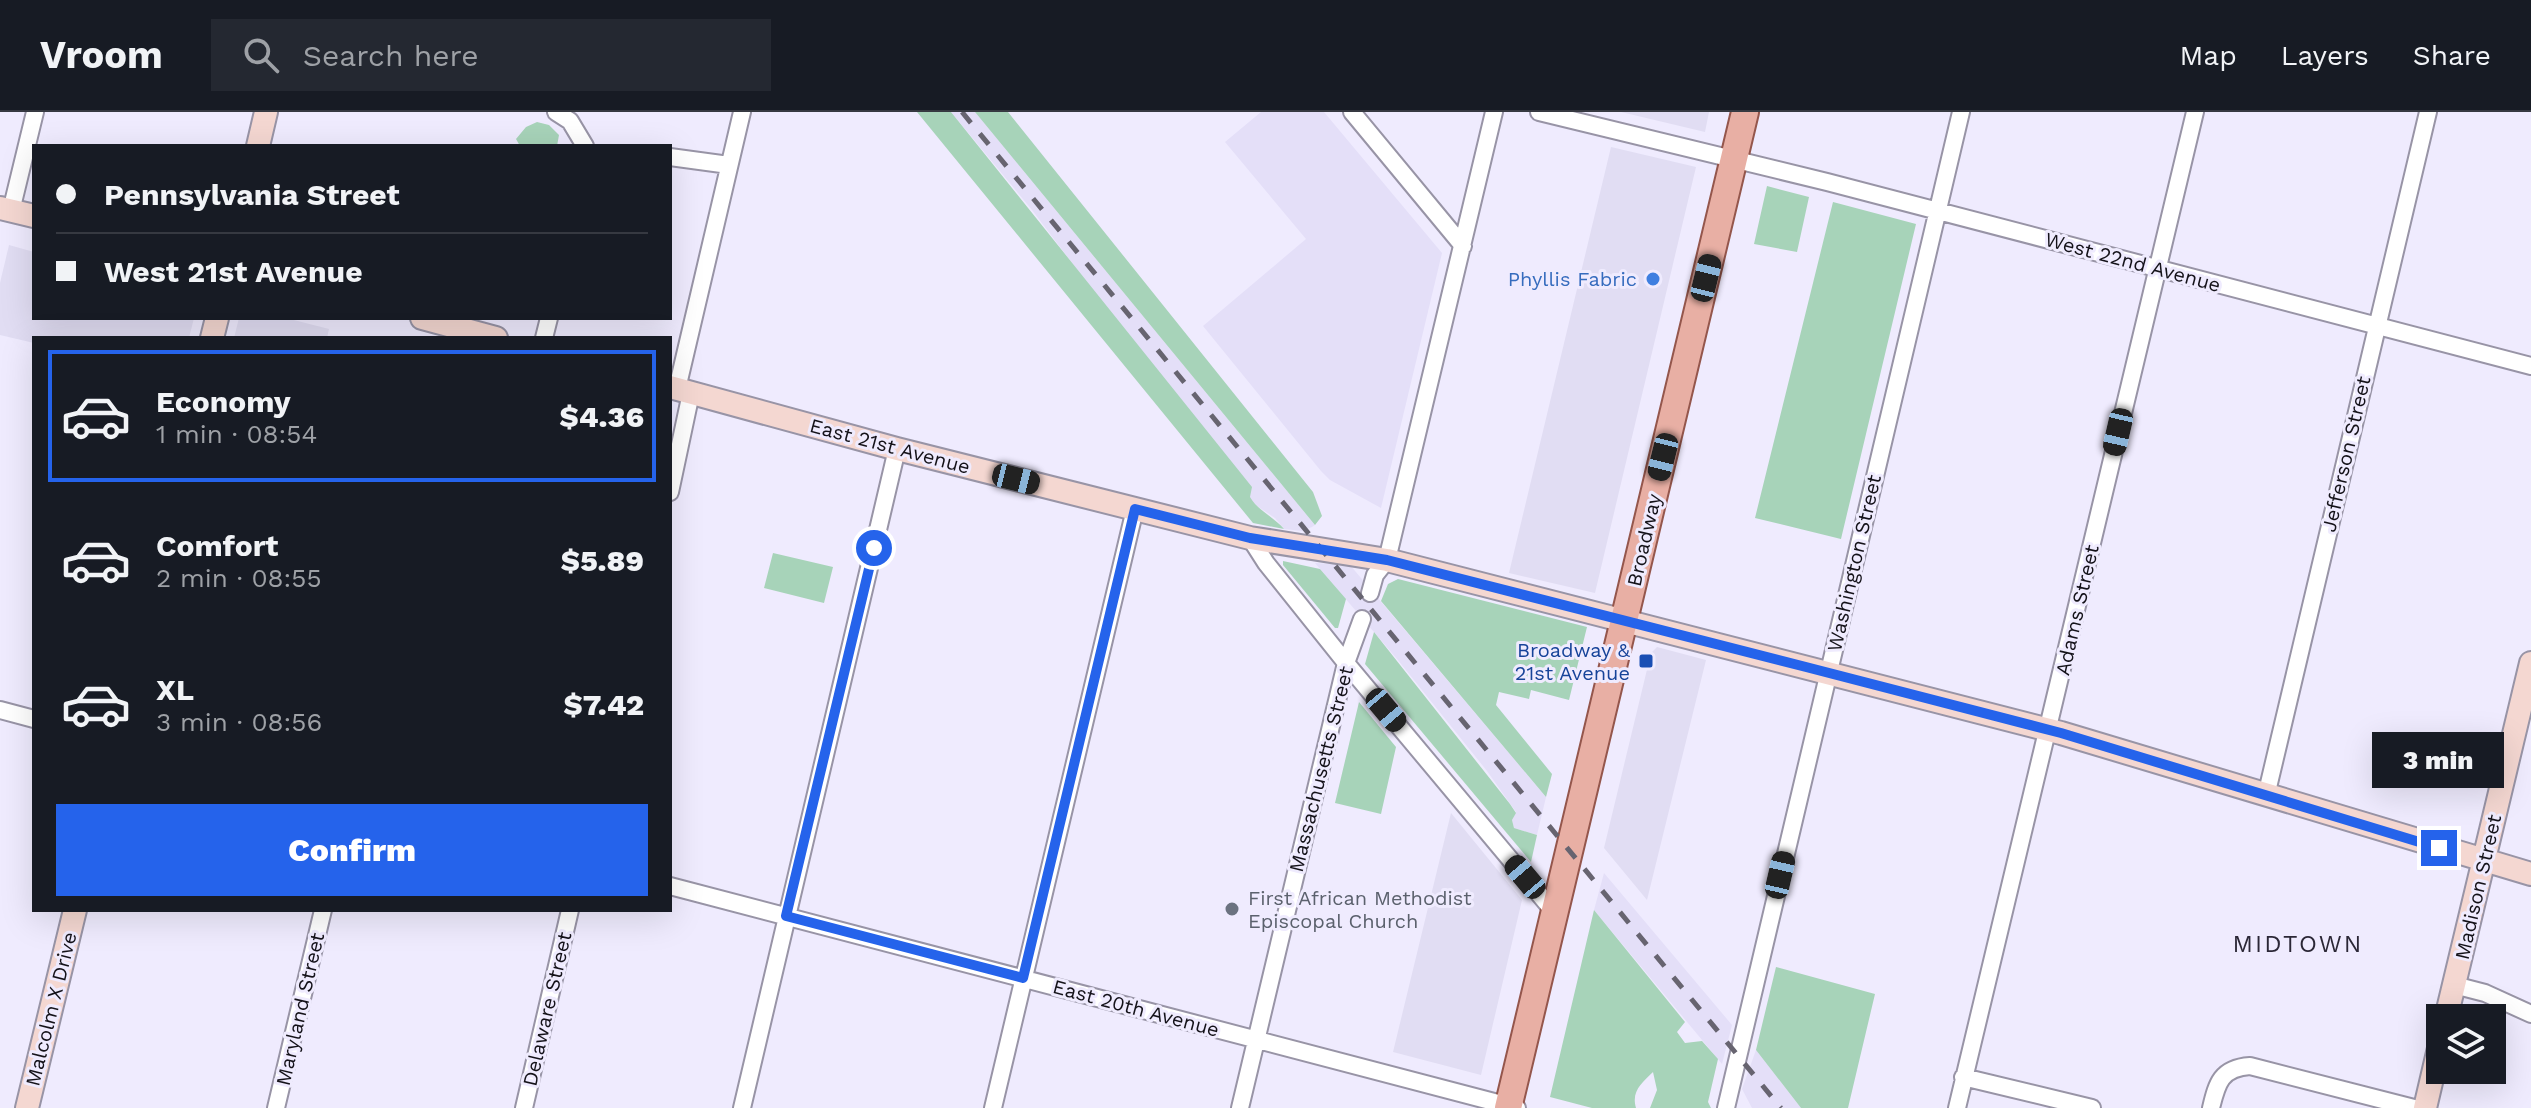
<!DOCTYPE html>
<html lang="en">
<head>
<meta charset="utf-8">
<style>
	:root { --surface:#171b24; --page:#242831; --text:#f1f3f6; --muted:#9ea1a6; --line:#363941; --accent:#2563eb }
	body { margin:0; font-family:"Work Sans",sans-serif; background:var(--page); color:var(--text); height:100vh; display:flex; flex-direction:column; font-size:30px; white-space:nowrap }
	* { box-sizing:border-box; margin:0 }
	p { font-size:26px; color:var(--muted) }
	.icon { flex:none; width:44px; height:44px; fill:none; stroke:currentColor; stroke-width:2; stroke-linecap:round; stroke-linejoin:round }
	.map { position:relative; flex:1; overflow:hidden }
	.details { position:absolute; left:32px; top:224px; width:640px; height:576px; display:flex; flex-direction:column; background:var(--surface); border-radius:0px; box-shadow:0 8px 32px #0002 }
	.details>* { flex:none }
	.top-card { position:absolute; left:32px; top:32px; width:640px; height:176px; border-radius:0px; box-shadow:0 8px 32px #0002; display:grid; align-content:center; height:176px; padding:0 24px; background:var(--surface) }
	.controls { position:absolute; left:2426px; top:892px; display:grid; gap:16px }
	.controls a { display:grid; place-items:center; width:80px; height:80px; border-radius:0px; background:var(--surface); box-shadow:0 8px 32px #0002; font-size:40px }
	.end { position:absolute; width:36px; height:36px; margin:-18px; border:10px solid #2563eb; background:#fff; box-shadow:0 0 0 4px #fff }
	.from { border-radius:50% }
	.bubble { position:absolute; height:56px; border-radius:0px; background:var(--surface); box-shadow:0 8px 32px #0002; font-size:26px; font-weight:800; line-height:56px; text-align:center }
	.car { position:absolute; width:24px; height:48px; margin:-24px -12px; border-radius:10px; box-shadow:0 0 6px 2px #0007; background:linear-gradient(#222 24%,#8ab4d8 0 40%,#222 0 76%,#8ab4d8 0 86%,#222 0) }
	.top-card b { display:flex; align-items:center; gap:28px; height:76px; font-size:30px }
	.top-card b+b { border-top:2px solid var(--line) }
	.top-card i { width:20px; height:20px; background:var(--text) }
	ul { padding:14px 0 0; list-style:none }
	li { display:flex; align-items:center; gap:24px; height:132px; margin:0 16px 12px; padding:0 8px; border:4px solid transparent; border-radius:0px }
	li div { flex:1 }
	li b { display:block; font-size:30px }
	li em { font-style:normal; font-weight:800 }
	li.on { border-color:var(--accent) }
	li>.icon { width:72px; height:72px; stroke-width:1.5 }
	.action { display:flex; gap:16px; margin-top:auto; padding:16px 24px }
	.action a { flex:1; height:92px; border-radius:0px; background:var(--accent); color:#fff; font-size:32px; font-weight:800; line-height:92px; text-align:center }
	header { display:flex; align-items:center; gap:48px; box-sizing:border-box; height:112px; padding:0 40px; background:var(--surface); border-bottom:2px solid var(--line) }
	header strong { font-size:38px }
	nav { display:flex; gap:44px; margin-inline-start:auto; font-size:28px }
	.search { width:560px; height:72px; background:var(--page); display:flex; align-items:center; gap:20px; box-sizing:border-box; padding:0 28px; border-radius:0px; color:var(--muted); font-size:30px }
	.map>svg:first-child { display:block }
	.commercial { fill:#e1ddf3 }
	.built { fill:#e4dff8 }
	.green { fill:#a7d3b9 }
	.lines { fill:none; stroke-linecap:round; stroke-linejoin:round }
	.street-casing { stroke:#9894a6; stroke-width:20 }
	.secondary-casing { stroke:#9894a6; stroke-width:26 }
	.primary-casing { stroke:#94564c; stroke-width:30 }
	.street { stroke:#fff; stroke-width:16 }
	.secondary { stroke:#f4d7d1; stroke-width:22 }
	.primary { stroke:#e8afa4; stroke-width:26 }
	.rail { stroke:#676470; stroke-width:5; stroke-dasharray:14 14; stroke-linecap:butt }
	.route { stroke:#2563eb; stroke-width:10 }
	.shop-dot { fill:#3f7fe0; stroke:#efebfe; stroke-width:3 }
	.transit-dot { fill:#1a4fb4; stroke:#efebfe; stroke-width:3 }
	.worship-dot { fill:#6b7280; stroke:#efebfe; stroke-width:3 }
	.labels { text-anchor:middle; stroke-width:6; stroke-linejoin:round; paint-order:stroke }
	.street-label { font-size:20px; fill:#141219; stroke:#efebfe }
	.shop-label { font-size:20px; fill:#366cbe; stroke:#efebfe; text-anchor:end }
	.transit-label { font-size:20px; fill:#164399; stroke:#efebfe; text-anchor:end }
	.worship-label { font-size:20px; fill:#5b616d; stroke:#efebfe; text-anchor:start }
	.quarter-label { font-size:24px; letter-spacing:2px; fill:#2b2736; stroke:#efebfe }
</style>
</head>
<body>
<header>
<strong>Vroom</strong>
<div class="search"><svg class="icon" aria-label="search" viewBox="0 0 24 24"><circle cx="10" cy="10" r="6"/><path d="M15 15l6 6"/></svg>Search here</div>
<nav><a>Map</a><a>Layers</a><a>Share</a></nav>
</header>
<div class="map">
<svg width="2531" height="996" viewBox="0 0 2531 996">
	<rect width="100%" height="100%" fill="#efebfe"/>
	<!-- commercial -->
	<path class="commercial" d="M1621,0H1709L1705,20Z
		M1611,35L1696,55L1595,481L1509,461Z
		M9,133L34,140V206H194L189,226H34V231L0,223V171Z
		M239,206H286L329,217L327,226H234Z
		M1657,535L1706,548L1647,788L1604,736L1651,541Z
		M1451,701L1522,788L1481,963L1393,940Z"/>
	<!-- built -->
	<path class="built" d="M951,0H975L1315,413L1312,415L1302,419L1284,417L1275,406L1254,392L1032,98Z
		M1261,0H1324L1442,141L1381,396L1330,368L1321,359L1203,214L1306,127L1225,30Z
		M1315,451L1350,453L1546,685L1537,723L1514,716L1512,708L1516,700L1487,659L1397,547Z
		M1604,761L1732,913L1722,952L1594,798Z
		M1756,938L1801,996H1752L1742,977Z"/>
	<!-- green -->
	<path class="green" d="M917,0H951L1252,375L1250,385C1257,398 1274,405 1284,417L1253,411Z
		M975,0H1008L1313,380L1322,404L1315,413Z
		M537,10L549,13L559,23L557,34H520L516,27L526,15Z
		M1767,74L1809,85L1797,140L1754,132Z
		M1833,90L1916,112L1841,427L1755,406Z
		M773,441L833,455L824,491L764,476Z
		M1283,449L1320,457L1346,487L1338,516H1335L1283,453Z
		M1398,467L1587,515L1569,588L1531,578L1529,587L1499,580L1496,593L1552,662L1546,685L1381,489L1388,472Z
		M1374,520L1510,692L1516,701L1512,708L1514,716L1537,723L1531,750L1365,552Z
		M1359,590L1396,635L1381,702L1335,691Z
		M1594,798L1685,910L1677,920L1685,931L1702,929L1718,947L1708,990L1711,996H1650L1657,978L1653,960C1642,971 1631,979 1636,996H1592L1550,985Z
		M1776,855L1875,882L1848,996H1801L1756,938Z"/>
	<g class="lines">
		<!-- street casing -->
		<g class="street-casing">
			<path id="street" d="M556,0L570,9L585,34
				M1352,0L1463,134
				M1539,0L1827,70L2531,254
				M670,45L729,53
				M11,99L35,0
				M544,226L549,206
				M677,277L742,0
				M670,380L691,281
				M1250,426L1266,451L1346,551L1555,801
				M1370,481L1375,463L1387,448L1494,0
				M0,598L34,607
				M2266,684L2428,0
				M670,774L1517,996
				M2454,873L2485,881L2531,902
				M1963,965L2092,996
				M276,996L323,798
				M524,996L570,798
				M742,996L897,337
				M993,996L1135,397
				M1240,996L1346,551L1362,507
				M1726,996L1961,0
				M1957,996L2195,0
				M2211,996C2217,971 2221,956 2250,954L2414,996"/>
		</g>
		<!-- secondary casing -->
		<g class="secondary-casing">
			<path id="secondary" d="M258,34L266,0
				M0,96L34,104
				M422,206L496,226
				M212,226L217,206
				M670,275L897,337L1250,426L1387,448L2061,621L2531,762
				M2446,906L2531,551
				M27,996L75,798
				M2425,996L2440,932"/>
		</g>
		<!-- primary casing -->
		<g class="primary-casing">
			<path id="primary" d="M1508,996L1745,0"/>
		</g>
		<!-- street -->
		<use href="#street" class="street"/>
		<!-- secondary -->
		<use href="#secondary" class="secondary"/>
		<!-- primary -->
		<use href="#primary" class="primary"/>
		<!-- rail -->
		<path class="rail" d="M962,0L1781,996"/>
	</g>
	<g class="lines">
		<!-- route -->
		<path class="route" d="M874,436L786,804L1023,866L1135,397L1250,426L1387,448L1806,555L2061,621L2439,736"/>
	</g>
	<!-- markers -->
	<circle class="shop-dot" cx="1653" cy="167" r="8"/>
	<rect class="transit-dot" x="1638" y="541" width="16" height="16" rx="4"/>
	<circle class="worship-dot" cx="1232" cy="797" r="8"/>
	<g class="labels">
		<!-- street labels -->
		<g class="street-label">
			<text transform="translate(2133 150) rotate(15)" y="7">West 22nd Avenue</text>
			<text transform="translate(890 334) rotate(15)" y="7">East 21st Avenue</text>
			<text transform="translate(2346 342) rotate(-77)" y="7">Jefferson Street</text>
			<text transform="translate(1644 428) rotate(-77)" y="7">Broadway</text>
			<text transform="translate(1854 451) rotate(-77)" y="7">Washington Street</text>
			<text transform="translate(2077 498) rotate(-77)" y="7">Adams Street</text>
			<text transform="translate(1321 657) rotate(-76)" y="7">Massachusetts Street</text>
			<text transform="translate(2478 775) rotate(-77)" y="7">Madison Street</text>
			<text transform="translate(1136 896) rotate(15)" y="7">East 20th Avenue</text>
			<text transform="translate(51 897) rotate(-76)" y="7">Malcolm X Drive</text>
			<text transform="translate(300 897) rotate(-77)" y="7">Maryland Street</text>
			<text transform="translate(547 897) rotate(-77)" y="7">Delaware Street</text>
		</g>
		<!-- shop labels -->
		<g class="shop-label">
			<text x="1637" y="174">Phyllis Fabric</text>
		</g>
		<!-- transit labels -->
		<g class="transit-label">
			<text x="1630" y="545">Broadway &amp;<tspan x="1630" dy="23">21st Avenue</tspan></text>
		</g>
		<!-- worship labels -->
		<g class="worship-label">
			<text x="1248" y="793">First African Methodist<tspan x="1248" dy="23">Episcopal Church</tspan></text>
		</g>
		<!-- quarter labels -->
		<g class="quarter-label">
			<text x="2298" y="840">MIDTOWN</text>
		</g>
	</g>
</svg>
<div class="controls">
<a><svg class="icon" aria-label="layers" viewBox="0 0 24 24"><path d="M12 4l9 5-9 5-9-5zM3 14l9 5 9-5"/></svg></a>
</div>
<i class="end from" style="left:874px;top:436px"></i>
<i class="end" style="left:2439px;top:736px"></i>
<div class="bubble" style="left:2372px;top:620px;width:132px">3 min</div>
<i class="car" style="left:1706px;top:166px;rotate:14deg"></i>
<i class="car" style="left:2118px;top:320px;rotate:193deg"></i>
<i class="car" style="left:1663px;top:345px;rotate:194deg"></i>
<i class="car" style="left:1016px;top:367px;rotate:104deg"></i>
<i class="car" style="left:1386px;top:598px;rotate:140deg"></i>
<i class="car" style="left:1780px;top:763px;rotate:13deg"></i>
<i class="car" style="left:1525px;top:765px;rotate:320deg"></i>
<div class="top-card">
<b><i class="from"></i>Pennsylvania Street</b>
<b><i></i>West 21st Avenue</b>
</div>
<section class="details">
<ul>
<li class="on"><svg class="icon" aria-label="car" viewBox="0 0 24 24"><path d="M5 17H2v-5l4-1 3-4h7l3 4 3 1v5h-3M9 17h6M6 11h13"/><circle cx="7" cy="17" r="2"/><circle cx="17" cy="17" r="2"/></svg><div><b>Economy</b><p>1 min · 08:54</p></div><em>$4.36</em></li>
<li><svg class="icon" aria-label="car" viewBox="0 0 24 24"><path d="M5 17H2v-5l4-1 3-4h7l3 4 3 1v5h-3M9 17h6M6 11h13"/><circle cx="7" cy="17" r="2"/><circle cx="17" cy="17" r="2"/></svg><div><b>Comfort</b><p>2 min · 08:55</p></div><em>$5.89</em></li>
<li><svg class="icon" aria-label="car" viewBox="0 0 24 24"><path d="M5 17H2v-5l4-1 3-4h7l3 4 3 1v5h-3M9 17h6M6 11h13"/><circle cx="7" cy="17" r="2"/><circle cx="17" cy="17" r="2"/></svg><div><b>XL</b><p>3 min · 08:56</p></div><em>$7.42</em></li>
</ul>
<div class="action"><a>Confirm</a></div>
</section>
</div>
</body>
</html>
